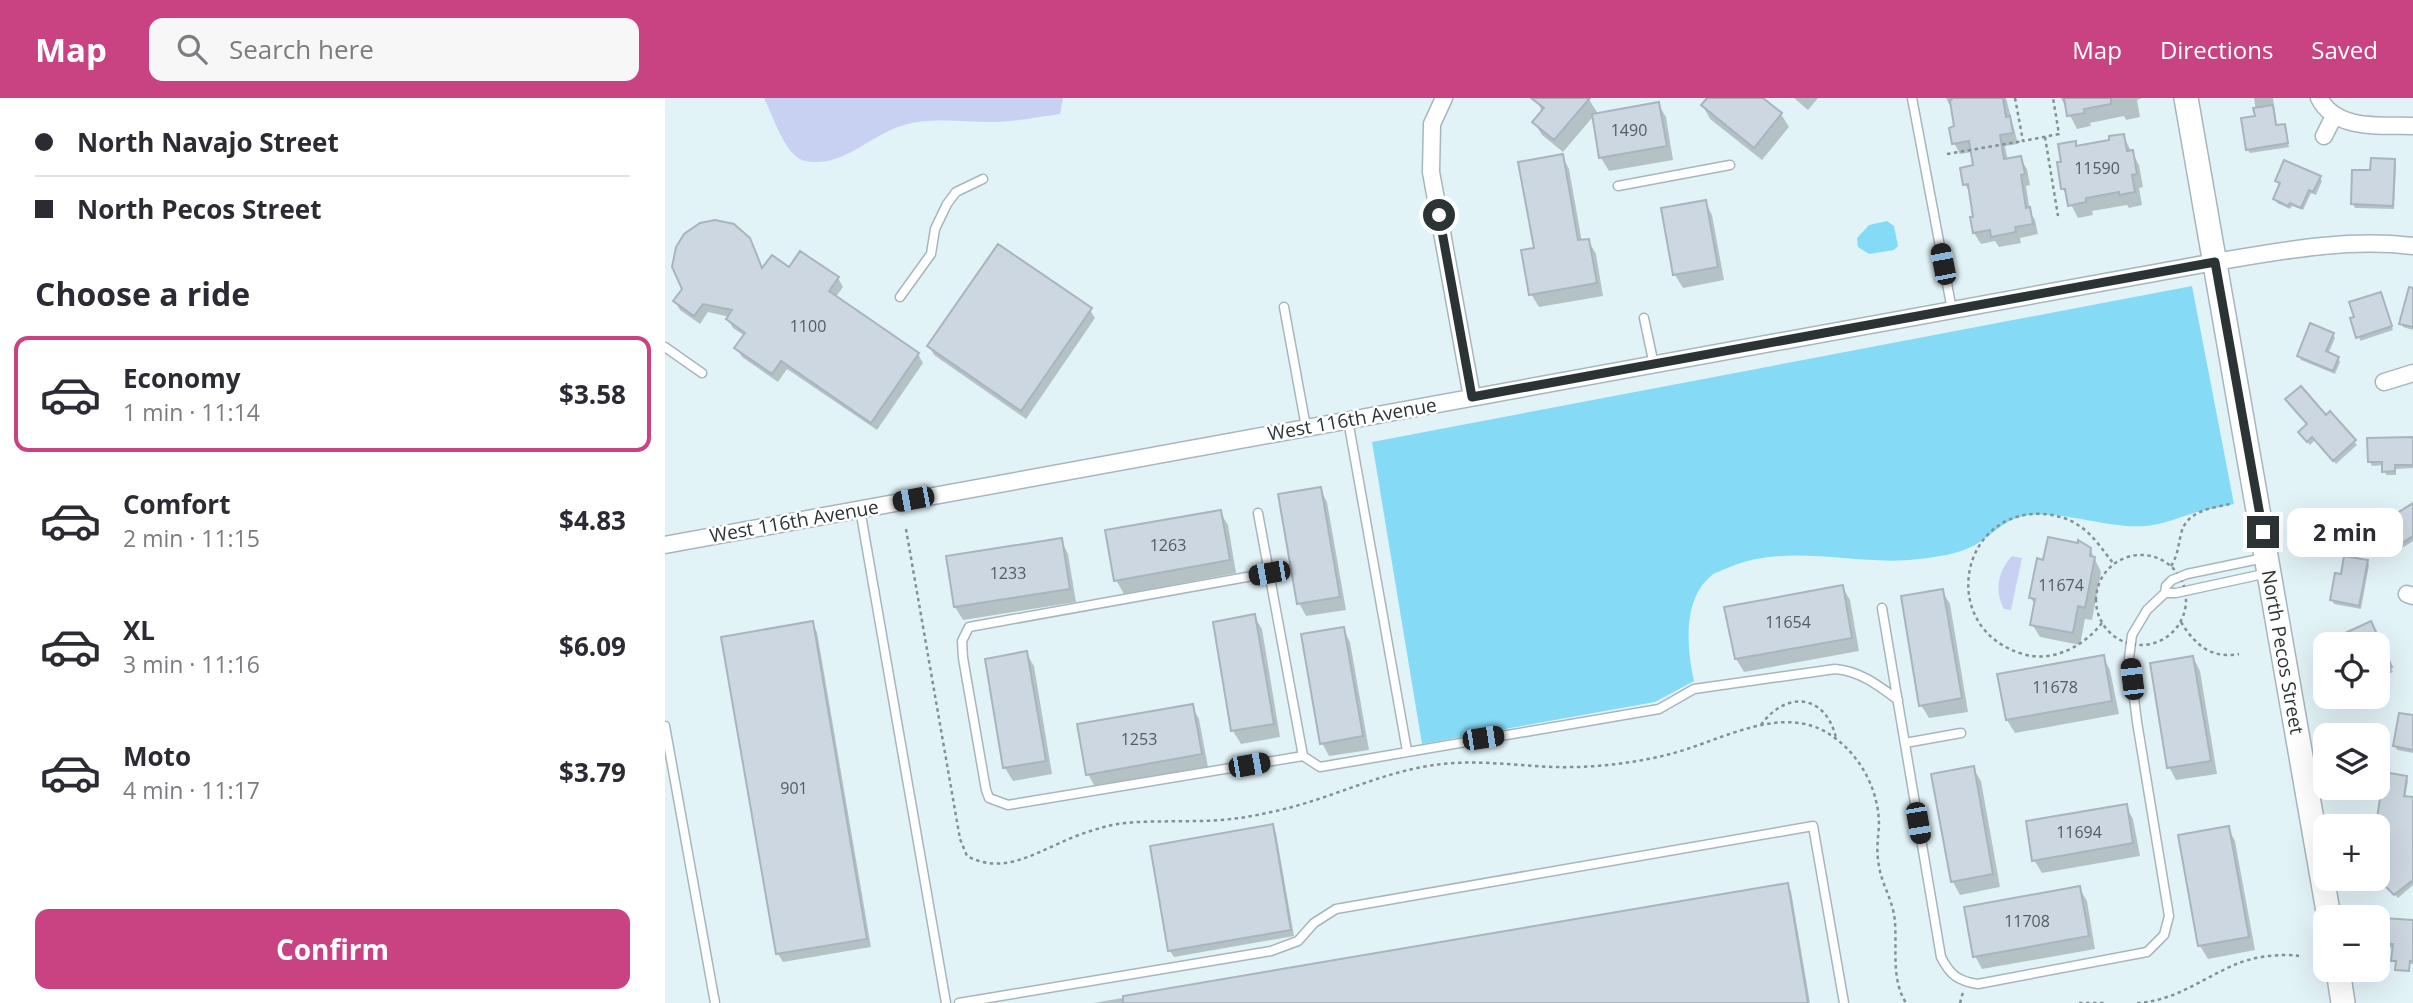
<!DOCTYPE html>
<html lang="en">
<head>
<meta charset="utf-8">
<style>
	:root { --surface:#fff; --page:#f7f7f7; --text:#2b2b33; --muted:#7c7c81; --line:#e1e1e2; --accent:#c94282 }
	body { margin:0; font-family:"Open Sans",sans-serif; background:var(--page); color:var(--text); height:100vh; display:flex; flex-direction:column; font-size:26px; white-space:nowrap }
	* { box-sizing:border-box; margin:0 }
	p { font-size:23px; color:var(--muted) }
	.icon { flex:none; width:38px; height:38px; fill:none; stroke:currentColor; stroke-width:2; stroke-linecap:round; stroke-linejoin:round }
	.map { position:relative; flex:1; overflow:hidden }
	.drawer { display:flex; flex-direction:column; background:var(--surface); width:665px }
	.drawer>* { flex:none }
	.hud { display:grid; align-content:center; height:154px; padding:0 35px; background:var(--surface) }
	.tools { position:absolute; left:1648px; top:534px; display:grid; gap:14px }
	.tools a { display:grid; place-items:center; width:77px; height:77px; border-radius:14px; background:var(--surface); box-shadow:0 7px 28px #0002; font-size:35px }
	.end { position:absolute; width:32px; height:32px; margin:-16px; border:9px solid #2c3335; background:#fff; box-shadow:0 0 0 4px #fff }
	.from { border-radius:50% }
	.bubble { position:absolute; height:49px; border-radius:14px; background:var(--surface); box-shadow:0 7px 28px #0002; font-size:23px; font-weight:700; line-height:49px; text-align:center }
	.car { position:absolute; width:21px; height:42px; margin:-21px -10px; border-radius:9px; box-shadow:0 0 5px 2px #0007; background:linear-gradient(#222 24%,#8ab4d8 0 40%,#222 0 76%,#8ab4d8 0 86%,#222 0) }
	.hud b { display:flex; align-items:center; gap:24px; height:66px; font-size:26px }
	.hud b+b { border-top:2px solid var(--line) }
	.hud i { width:18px; height:18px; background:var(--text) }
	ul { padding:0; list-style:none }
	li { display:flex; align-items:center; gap:21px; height:116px; margin:0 14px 10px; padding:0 21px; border:4px solid transparent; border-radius:14px }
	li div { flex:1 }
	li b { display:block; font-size:26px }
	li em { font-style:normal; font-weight:700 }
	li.current { border-color:var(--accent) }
	li>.icon { width:63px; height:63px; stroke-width:1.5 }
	h2 { padding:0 35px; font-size:32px; line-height:84px }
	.action { display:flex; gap:14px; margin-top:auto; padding:14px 35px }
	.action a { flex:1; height:80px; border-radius:14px; background:var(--accent); color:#fff; font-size:28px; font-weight:700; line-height:80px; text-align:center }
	header { display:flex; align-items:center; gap:42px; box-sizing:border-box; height:98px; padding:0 35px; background:var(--accent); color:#fff }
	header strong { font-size:33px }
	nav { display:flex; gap:38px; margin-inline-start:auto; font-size:24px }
	.search { width:490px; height:63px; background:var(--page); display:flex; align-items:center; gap:18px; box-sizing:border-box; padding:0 24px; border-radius:14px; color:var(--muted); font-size:26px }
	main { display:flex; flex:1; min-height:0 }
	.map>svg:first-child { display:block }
	.green { fill:#85dbf5 }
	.water { fill:#c9d1f3 }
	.shadow { fill:#0003 }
	.building { fill:#ccd7e1; stroke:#a9b4be; stroke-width:2 }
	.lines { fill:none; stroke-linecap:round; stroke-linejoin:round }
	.lane-casing { stroke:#a7b6bb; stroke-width:11 }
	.street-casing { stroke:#a7b6bb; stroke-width:19 }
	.secondary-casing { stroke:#a7b6bb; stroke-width:26 }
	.path { stroke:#859094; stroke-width:2.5; stroke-dasharray:3.5 3.5; stroke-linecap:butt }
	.lane { stroke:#fff; stroke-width:8 }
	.street { stroke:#fff; stroke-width:16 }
	.secondary { stroke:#fff; stroke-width:23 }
	.route { stroke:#2c3335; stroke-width:9 }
	.labels { text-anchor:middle; stroke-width:5; stroke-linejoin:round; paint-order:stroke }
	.number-label { font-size:16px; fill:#545c60 }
	.street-label { font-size:19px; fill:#2c3335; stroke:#fff }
</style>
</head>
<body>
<header>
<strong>Map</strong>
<div class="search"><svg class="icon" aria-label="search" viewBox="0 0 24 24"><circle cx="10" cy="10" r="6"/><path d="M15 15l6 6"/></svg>Search here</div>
<nav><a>Map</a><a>Directions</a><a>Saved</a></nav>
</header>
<main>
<section class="drawer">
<div class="hud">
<b><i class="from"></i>North Navajo Street</b>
<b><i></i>North Pecos Street</b>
</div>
<h2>Choose a ride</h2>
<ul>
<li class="current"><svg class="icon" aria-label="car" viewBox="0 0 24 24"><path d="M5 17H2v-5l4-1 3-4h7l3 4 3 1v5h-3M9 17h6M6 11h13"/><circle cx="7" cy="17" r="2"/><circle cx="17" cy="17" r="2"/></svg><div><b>Economy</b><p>1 min · 11:14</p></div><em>$3.58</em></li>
<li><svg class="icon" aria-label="car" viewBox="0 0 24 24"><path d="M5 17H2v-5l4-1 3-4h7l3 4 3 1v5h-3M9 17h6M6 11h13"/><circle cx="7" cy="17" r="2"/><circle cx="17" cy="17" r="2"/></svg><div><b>Comfort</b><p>2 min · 11:15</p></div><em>$4.83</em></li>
<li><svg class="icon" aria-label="car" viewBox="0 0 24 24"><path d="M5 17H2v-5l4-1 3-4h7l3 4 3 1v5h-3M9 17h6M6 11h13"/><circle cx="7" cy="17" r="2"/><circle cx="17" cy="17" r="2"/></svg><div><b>XL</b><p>3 min · 11:16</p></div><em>$6.09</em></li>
<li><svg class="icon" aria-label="car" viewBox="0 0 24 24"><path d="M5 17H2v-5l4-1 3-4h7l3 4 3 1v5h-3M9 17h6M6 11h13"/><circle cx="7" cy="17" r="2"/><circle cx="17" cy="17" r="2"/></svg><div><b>Moto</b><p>4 min · 11:17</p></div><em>$3.79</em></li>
</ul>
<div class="action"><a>Confirm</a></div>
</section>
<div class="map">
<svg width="1748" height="905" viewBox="0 0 1748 905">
	<rect width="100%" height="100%" fill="#e2f3f8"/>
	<!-- green -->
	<path class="green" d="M1222,123L1229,128L1233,148L1229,152L1204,156L1193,149L1192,140L1204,127Z
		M1527,188L1569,406C1557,409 1544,411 1532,414C1515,419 1500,426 1481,428C1446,431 1399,413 1365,417C1339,420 1331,435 1310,447C1294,456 1272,459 1254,461C1191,469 1126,444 1065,469C1059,472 1050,474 1046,478C1017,502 1022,551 1029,583L990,604L757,646L707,344Z"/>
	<!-- water -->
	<path class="water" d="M99,0H398L395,16C374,19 354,23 332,24C301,25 266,18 236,28C204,38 174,73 137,62C120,56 107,16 99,0Z
		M1347,458L1357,460L1346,512L1339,511C1329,493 1333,473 1347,458Z"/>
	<!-- shadow -->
	<path class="shadow" d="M871,0H923L932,14L898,54L877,37L869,24L877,14Z
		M1044,0H1096L1116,16L1124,29L1097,62L1045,21L1038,8Z
		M1129,0H1153L1143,12Z
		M1281,0H1341L1353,46L1340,48L1343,63L1355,60L1362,71L1365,87L1361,88L1365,114L1370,122L1373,136L1355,140L1356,145L1334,149L1330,143L1316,146L1309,135L1311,120L1306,97L1300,86L1310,69L1307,54L1295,56L1289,45L1291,30L1287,6H1284Z
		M1396,0H1477L1472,2L1475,19L1461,22L1459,18L1425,25L1426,28L1412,31Z
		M1589,0H1608L1612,28L1619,27L1624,49L1585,55L1582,51L1592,20Z
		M993,6L1001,19L1008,62L944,73L936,60L929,17Z
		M1458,38L1474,67L1478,89L1474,90L1477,107L1464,110L1462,107L1427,113L1428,117L1413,120L1398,91V65L1410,45L1412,49L1447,43Z
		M897,58L904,71L917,144L923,142L931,156L938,198L874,209L866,196L871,152Z
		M1729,63L1731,67L1729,111L1690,110L1688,106L1707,74Z
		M1654,79L1657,83L1651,97L1646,95L1638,112L1627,108L1625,111L1612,105L1610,101L1614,87L1612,83Z
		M1040,104L1047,117L1059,182L1018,190L1010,177Z
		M125,171L173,180L178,189L170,200L253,256L258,265L212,332L122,271L113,284L77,259L72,250L80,238L68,230L63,221L65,219L43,214L35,226L15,212L10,204L98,173Z
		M1748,195V232L1738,229L1736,225Z
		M1718,200L1728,232L1695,243L1691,220Z
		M425,212L430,220L361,321L269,257L264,248Z
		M1668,236L1670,240L1663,256L1673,260L1675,264L1670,276L1636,262L1634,258Z
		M1665,316L1692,347L1671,366L1650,342L1645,347L1637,338Z
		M1748,340V370L1731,371V377H1721L1719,367L1707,368L1705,364Z
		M655,391L662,404L681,512L641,518L634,505Z
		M1748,407V443L1737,450L1725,430L1735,423Z
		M555,414L563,427L571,475L459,496L451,482Z
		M396,442L403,456L411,504L298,522L290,509Z
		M1425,451L1436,474L1427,522L1420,521L1415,547L1375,539L1367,526L1371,509L1366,500L1379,464Z
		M1702,463L1704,467L1696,511L1669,506L1667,502Z
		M1177,488L1185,502L1194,553L1079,574L1071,561L1061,510Z
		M1277,493L1285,506L1303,614L1264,620L1256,607Z
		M589,518L597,531L615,639L576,646L568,633L550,525Z
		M147,525L152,534L206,849L118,864L113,856L58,541Z
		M1705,526L1728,574L1716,579L1713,575V546H1687Z
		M678,531L685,544L704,652L664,658L657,645Z
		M361,555L369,568L387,676L348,683L340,670Z
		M1438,559L1445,572L1454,616L1350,635L1342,622Z
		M1528,559L1535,573L1552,676L1511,682L1504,669Z
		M527,608L534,621L543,669L430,689L423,676Z
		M1748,619V655L1732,652L1730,648Z
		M1308,670L1316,683L1335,789L1295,797L1288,784Z
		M1741,680L1743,683L1740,700L1748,701V787L1733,800L1715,780L1718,777Z
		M1461,708L1468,721L1475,758L1377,775L1369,762Z
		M608,728L611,735L629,838L509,859L505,853L487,749Z
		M1563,730L1570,743L1590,852L1543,861L1535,848L1515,739Z
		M1122,787L1126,793L1145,905H428Z
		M1414,790L1422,803L1430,851L1317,871L1310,858Z
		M1748,824V866L1731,865L1728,861L1729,850L1720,849L1718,845Z"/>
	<!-- building -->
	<path class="building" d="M866,0H925L889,42L867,24L879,10Z
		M1042,0H1098L1117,15L1089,50L1036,7Z
		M1288,0H1338L1341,19L1345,18L1348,35L1335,37L1339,61L1356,58L1360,76L1356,77L1361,110L1365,109L1368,126L1350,129L1351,134L1326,139L1325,132L1308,135L1305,119H1308L1303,86L1298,87L1295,70L1308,67L1304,43L1287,46L1284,30L1289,28L1285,3Z
		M1399,0H1446V6L1419,11L1420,15L1402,18Z
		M994,4L1002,48L934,60L927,16Z
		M1608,7L1611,27L1620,26L1623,45L1581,52L1576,20L1590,18L1588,10Z
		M1459,36L1462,53L1468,52L1472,76L1467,77L1470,94L1454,97V94L1421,100V104L1403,108L1400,91H1396L1392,64H1396L1393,46L1411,43V48L1444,42V38Z
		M898,56L913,142L924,141L932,185L864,197L856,152L869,150L853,64Z
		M1706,60L1730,61L1728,108L1686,106L1687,72H1705Z
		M1619,62L1656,78L1648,94L1644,92L1636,110L1625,105L1623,108L1608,101L1615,85L1610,83Z
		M1041,102L1053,169L1008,177L996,110Z
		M50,122L69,126L85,140L97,170L107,157L124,169L135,153L174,179L164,193L254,255L206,325L116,263L107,276L69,250L80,235L61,221L67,212L38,206L29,218L8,203L17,191L7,169L11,149L19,136L35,125Z
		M333,146L427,210L356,313L262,248Z
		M1744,189L1748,190V229L1734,226Z
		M1716,194L1727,228L1691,240L1685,220L1689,219L1684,204Z
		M1645,225L1669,235L1661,253L1674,259L1668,273L1632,258Z
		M1636,288L1661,317L1665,313L1691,342L1668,363L1647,339L1642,344L1633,334L1642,326L1620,301Z
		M1748,339V367H1730V373L1717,374V364H1703L1702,340Z
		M656,389L675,499L632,506L613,396Z
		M1748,405V438L1734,447L1722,429L1733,422L1729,417Z
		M556,412L565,462L449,483L440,432Z
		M1383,439L1413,445V442L1426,450L1425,458L1430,459L1420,510L1413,508L1408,535L1365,527L1370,501L1364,500L1372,460L1378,462Z
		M397,440L405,491L289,509L281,458Z
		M1679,458L1703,462L1694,508L1665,502L1670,475L1676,476Z
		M1178,487L1187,540L1070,561L1059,509Z
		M1278,491L1297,600L1254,608L1236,498Z
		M590,516L609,626L566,633L548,524Z
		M148,523L202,841L111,856L56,539Z
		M1706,523L1727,569L1713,576V546H1685L1680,535Z
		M679,529L698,638L655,646L636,536Z
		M362,553L381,663L338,670L320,561Z
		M1439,557L1447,603L1341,622L1332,576Z
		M1528,558L1546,663L1502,670L1485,565Z
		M528,606L537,656L421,677L412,626Z
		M1734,615L1748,617V652L1728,648Z
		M1309,668L1328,776L1286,784L1266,676Z
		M1719,674L1742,678L1739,698L1748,699V782L1729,797L1717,785L1713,757L1712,720Z
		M1462,706L1468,745L1367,763L1361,723Z
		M608,726L626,832L503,853L485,748Z
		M1564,728L1584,839L1533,848L1513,737Z
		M1123,785L1143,905H458V898Z
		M1415,788L1424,838L1308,859L1299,809Z
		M1718,820L1748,822V863H1745L1744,873L1730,872L1731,863H1726L1728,846H1716Z"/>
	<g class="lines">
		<!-- lane casing -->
		<g class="lane-casing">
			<path id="lane" d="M1247,0L1287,212
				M953,88L1065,67
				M235,199L266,156L270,131L282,106L291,94L318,81
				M619,209L641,329
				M979,220L989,267
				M0,249L37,275
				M683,322L742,653
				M195,411L281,905
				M593,415L638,658L655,669L994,611L1029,591L1170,571C1195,573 1213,587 1233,602
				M604,475L304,529L297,543L298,560L321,692L324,700L343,707L638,658
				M1500,495H1511L1603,475
				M1217,510L1276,859C1285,877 1293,883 1313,886L1482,854L1499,837L1504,818L1472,624L1464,560L1467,537L1482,512L1500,495L1501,488L1507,482L1522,476L1599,460
				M0,628L50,905
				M1240,645L1296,635
				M294,905L606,853L633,843L649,825L671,811L1148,728L1179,905"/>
		</g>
		<!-- street casing -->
		<g class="street-casing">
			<path id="street" d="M779,0L767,26L766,74L807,299
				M1654,0C1671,33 1716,27 1748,28
				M1659,38L1669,18
				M1719,284L1748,275
				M0,447L1550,164C1616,153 1681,140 1748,148
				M1742,496L1748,498"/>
		</g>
		<!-- secondary casing -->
		<g class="secondary-casing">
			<path id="secondary" d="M1521,0L1664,819
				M1673,872L1678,905"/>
		</g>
		<!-- path -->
		<path class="path" d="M1350,0L1358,43L1394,36L1388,0
			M1380,39L1393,118
			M1282,56L1358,43
			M241,431L295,741L302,758C336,776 365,758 397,744C412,737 430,731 447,727C474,722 502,724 530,723C556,723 581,720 606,714C670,701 722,669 789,665C822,663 856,668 889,669C926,670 965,666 1001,657C1054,645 1119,601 1170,640C1197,660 1214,694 1214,727C1213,741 1211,754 1214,768C1217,788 1228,801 1230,824C1232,852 1226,881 1241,905
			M1431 502a45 45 0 1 1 90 0a45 45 0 1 1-90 0Z
			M1506,468C1513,457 1513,448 1516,436C1521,413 1546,410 1565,406
			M1516,524C1530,547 1546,561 1574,556
			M1437,525C1419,548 1388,565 1358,556C1272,531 1294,411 1378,416C1390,417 1403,420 1413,427C1428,436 1438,453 1449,466
			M1096,627C1121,592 1161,596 1171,640
			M1295,905L1298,894
			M1414,905H1440
			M1472,905C1509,903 1535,882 1569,867C1587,859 1614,855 1634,858"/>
		<!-- lane -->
		<use href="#lane" class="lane"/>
		<!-- street -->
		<use href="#street" class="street"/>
		<!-- secondary -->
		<use href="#secondary" class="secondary"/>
	</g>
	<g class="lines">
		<!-- route -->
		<path class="route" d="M774,117L807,299L1550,164L1598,434"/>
	</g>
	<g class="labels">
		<!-- number labels -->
		<g class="number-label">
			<text x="964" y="38">1490</text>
			<text x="1432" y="76">11590</text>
			<text x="143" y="234">1100</text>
			<text x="503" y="453">1263</text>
			<text x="343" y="481">1233</text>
			<text x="1396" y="493">11674</text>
			<text x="1123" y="530">11654</text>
			<text x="1390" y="595">11678</text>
			<text x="474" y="647">1253</text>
			<text x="129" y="696">901</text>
			<text x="1414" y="740">11694</text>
			<text x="1362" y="829">11708</text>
		</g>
		<!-- street labels -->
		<g class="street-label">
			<text transform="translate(687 321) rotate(-10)" y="7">West 116th Avenue</text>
			<text transform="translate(129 423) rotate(-10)" y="7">West 116th Avenue</text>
			<text transform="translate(1618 554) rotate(80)" y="7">North Pecos Street</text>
		</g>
	</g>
</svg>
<div class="tools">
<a><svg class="icon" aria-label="locate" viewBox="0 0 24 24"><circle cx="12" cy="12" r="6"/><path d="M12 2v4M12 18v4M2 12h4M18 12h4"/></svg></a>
<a><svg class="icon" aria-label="layers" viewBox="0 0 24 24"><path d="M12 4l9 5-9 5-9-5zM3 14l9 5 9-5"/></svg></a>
<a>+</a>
<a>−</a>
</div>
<i class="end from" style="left:774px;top:117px"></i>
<i class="end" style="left:1598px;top:434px"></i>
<div class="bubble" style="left:1622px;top:410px;width:116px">2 min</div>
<i class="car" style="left:1278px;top:166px;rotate:349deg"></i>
<i class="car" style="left:248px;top:401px;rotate:259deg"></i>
<i class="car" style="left:604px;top:475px;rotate:260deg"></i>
<i class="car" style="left:1467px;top:581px;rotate:353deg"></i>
<i class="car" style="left:818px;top:640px;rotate:81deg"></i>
<i class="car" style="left:584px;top:667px;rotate:80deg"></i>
<i class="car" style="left:1253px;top:725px;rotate:170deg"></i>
</div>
</main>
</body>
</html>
